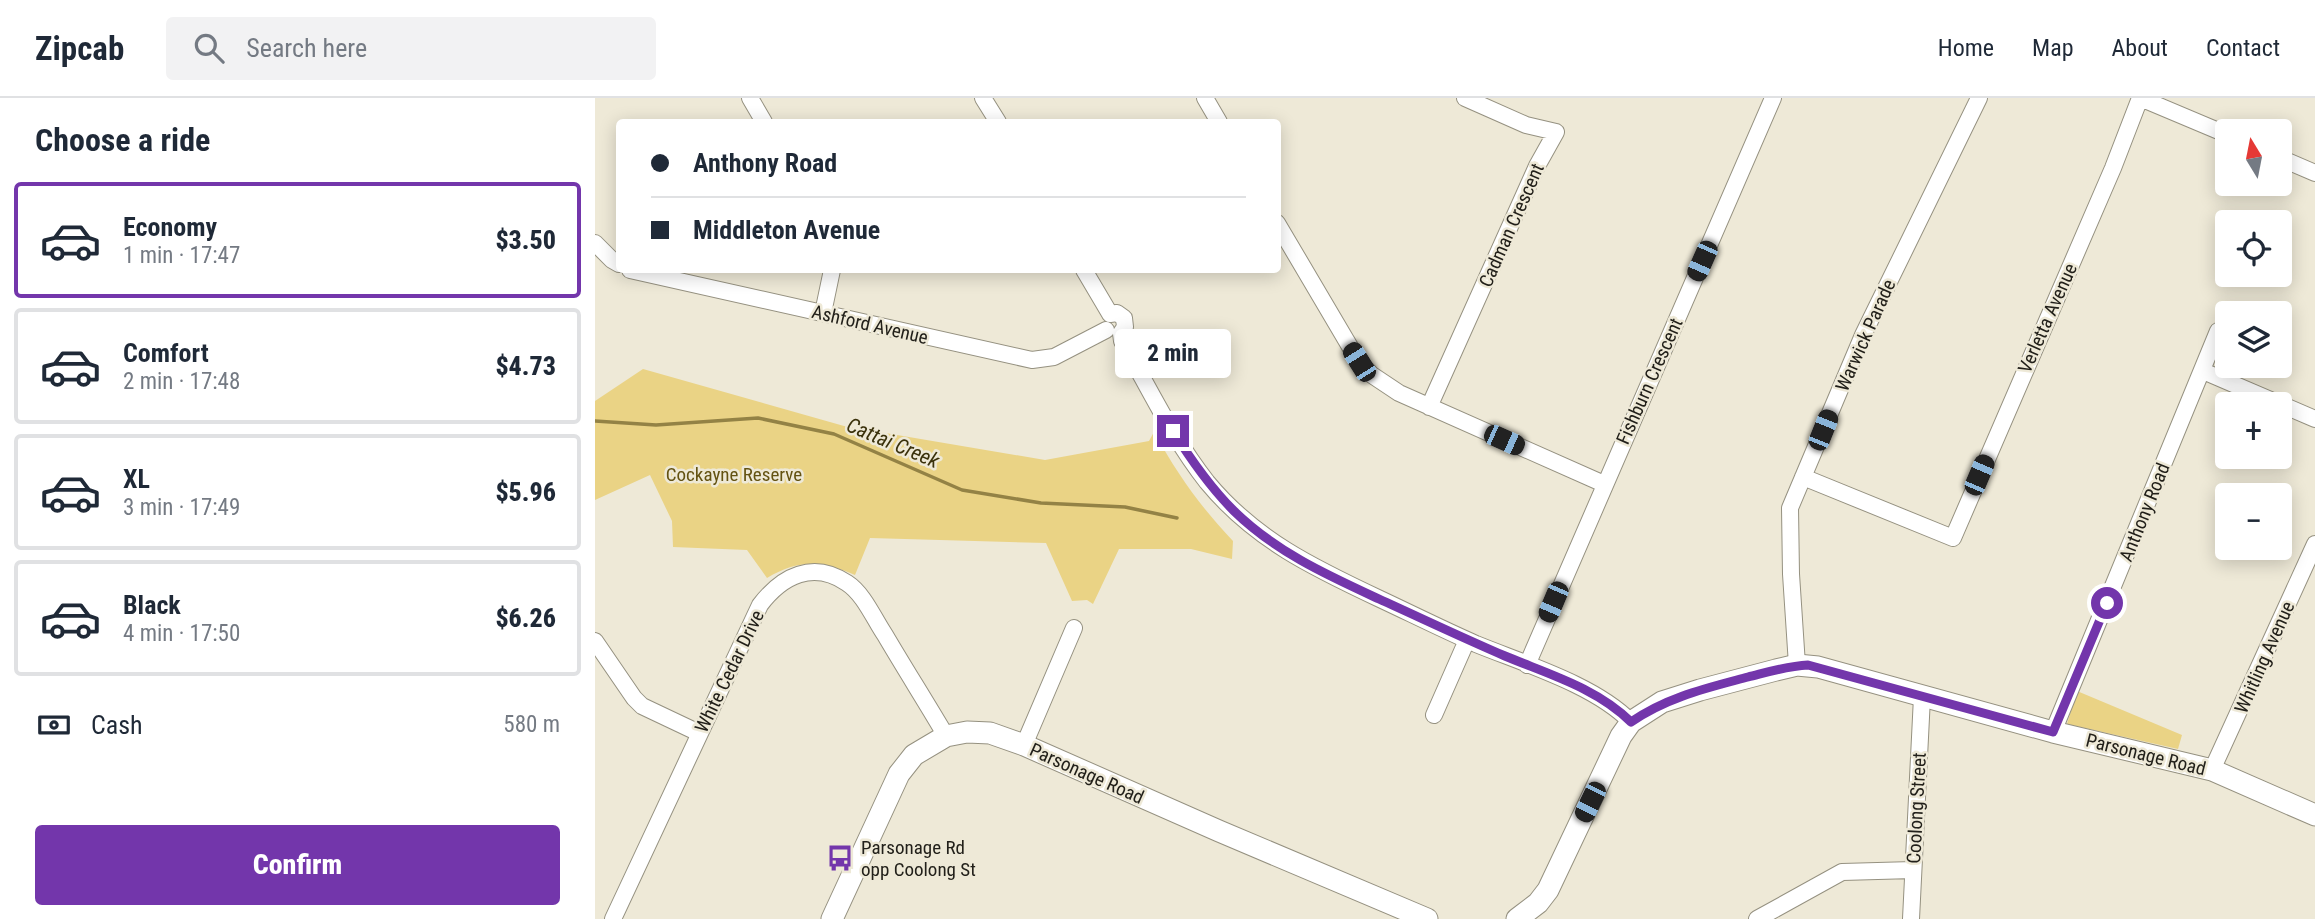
<!DOCTYPE html>
<html lang="en">
<head>
<meta charset="utf-8">
<style>
	:root { --surface:#fff; --page:#f2f2f3; --text:#1f2937; --muted:#747a83; --line:#e0e1e3; --accent:#7336ab }
	body { margin:0; font-family:"Roboto Condensed",sans-serif; background:var(--page); color:var(--text); height:100vh; display:flex; flex-direction:column; font-size:26px; white-space:nowrap }
	* { box-sizing:border-box; margin:0 }
	p { font-size:23px; color:var(--muted) }
	.icon { flex:none; width:38px; height:38px; fill:none; stroke:currentColor; stroke-width:2; stroke-linecap:round; stroke-linejoin:round }
	.map { position:relative; flex:1; overflow:hidden }
	.drawer { display:flex; flex-direction:column; background:var(--surface); width:595px }
	.drawer>* { flex:none }
	.top-card { position:absolute; left:21px; top:21px; width:665px; height:154px; border-radius:7px; box-shadow:0 4px 18px #0003; display:grid; align-content:center; height:154px; padding:0 35px; background:var(--surface) }
	.needle { width:46px; rotate:350deg }
	.buttons { position:absolute; left:1620px; top:21px; display:grid; gap:14px }
	.buttons a { display:grid; place-items:center; width:77px; height:77px; border-radius:7px; background:var(--surface); box-shadow:0 4px 18px #0003; font-size:35px }
	.end { position:absolute; width:32px; height:32px; margin:-16px; border:9px solid #7336ab; background:#fff; box-shadow:0 0 0 4px #fff }
	.from { border-radius:50% }
	.bubble { position:absolute; height:49px; border-radius:7px; background:var(--surface); box-shadow:0 4px 18px #0003; font-size:23px; font-weight:800; line-height:49px; text-align:center }
	.car { position:absolute; width:21px; height:42px; margin:-21px -10px; border-radius:9px; box-shadow:0 0 5px 2px #0007; background:linear-gradient(#222 24%,#8ab4d8 0 40%,#222 0 76%,#8ab4d8 0 86%,#222 0) }
	.top-card b { display:flex; align-items:center; gap:24px; height:66px; font-size:26px }
	.top-card b+b { border-top:2px solid var(--line) }
	.top-card i { width:18px; height:18px; background:var(--text) }
	ul { padding:0; list-style:none }
	li { display:flex; align-items:center; gap:21px; height:116px; margin:0 14px 10px; padding:0 21px; border:4px solid var(--line); border-radius:7px }
	li div { flex:1 }
	li b { display:block; font-size:26px }
	li em { font-style:normal; font-weight:800 }
	li.current { border-color:var(--accent) }
	li>.icon { width:63px; height:63px; stroke-width:1.5 }
	h2 { padding:0 35px; font-size:32px; line-height:84px }
	.pay { display:flex; align-items:center; gap:18px; height:77px; padding:0 35px; font-size:26px }
	.pay p { margin-inline-start:auto }
	.primary-button { display:flex; gap:14px; margin-top:auto; padding:14px 35px }
	.primary-button a { flex:1; height:80px; border-radius:7px; background:var(--accent); color:#fff; font-size:28px; font-weight:800; line-height:80px; text-align:center }
	header { display:flex; align-items:center; gap:42px; box-sizing:border-box; height:98px; padding:0 35px; background:var(--surface); border-bottom:2px solid var(--line) }
	header strong { font-size:33px }
	nav { display:flex; gap:38px; margin-inline-start:auto; font-size:24px }
	.search { width:490px; height:63px; background:var(--page); display:flex; align-items:center; gap:18px; box-sizing:border-box; padding:0 24px; border-radius:7px; color:var(--muted); font-size:26px }
	main { display:flex; flex:1; min-height:0 }
	.map>svg:first-child { display:block }
	.green { fill:#ead385 }
	.lines { fill:none; stroke-linecap:round; stroke-linejoin:round }
	.stream { stroke:#938245; stroke-width:3.5 }
	.street-casing { stroke:#959180; stroke-width:18 }
	.secondary-casing { stroke:#959180; stroke-width:23 }
	.street { stroke:#fff; stroke-width:16 }
	.secondary { stroke:#fff; stroke-width:21 }
	.route { stroke:#7336ab; stroke-width:9 }
	.labels { text-anchor:middle; stroke-width:5; stroke-linejoin:round; paint-order:stroke }
	.street-label { font-size:19px; fill:#22201a; stroke:#eee9d7 }
	.park-label { font-size:19px; fill:#635211; stroke:#eee9d7 }
	.poi-label { font-size:19px; fill:#22201a; stroke:#eee9d7; text-anchor:start }
	.water-label { font-size:21px; font-style:italic; fill:#3a310b; stroke:#eee9d7 }
</style>
</head>
<body>
<header>
<strong>Zipcab</strong>
<div class="search"><svg class="icon" aria-label="search" viewBox="0 0 24 24"><circle cx="10" cy="10" r="6"/><path d="M15 15l6 6"/></svg>Search here</div>
<nav><a>Home</a><a>Map</a><a>About</a><a>Contact</a></nav>
</header>
<main>
<section class="drawer">
<h2>Choose a ride</h2>
<ul>
<li class="current"><svg class="icon" aria-label="car" viewBox="0 0 24 24"><path d="M5 17H2v-5l4-1 3-4h7l3 4 3 1v5h-3M9 17h6M6 11h13"/><circle cx="7" cy="17" r="2"/><circle cx="17" cy="17" r="2"/></svg><div><b>Economy</b><p>1 min · 17:47</p></div><em>$3.50</em></li>
<li><svg class="icon" aria-label="car" viewBox="0 0 24 24"><path d="M5 17H2v-5l4-1 3-4h7l3 4 3 1v5h-3M9 17h6M6 11h13"/><circle cx="7" cy="17" r="2"/><circle cx="17" cy="17" r="2"/></svg><div><b>Comfort</b><p>2 min · 17:48</p></div><em>$4.73</em></li>
<li><svg class="icon" aria-label="car" viewBox="0 0 24 24"><path d="M5 17H2v-5l4-1 3-4h7l3 4 3 1v5h-3M9 17h6M6 11h13"/><circle cx="7" cy="17" r="2"/><circle cx="17" cy="17" r="2"/></svg><div><b>XL</b><p>3 min · 17:49</p></div><em>$5.96</em></li>
<li><svg class="icon" aria-label="car" viewBox="0 0 24 24"><path d="M5 17H2v-5l4-1 3-4h7l3 4 3 1v5h-3M9 17h6M6 11h13"/><circle cx="7" cy="17" r="2"/><circle cx="17" cy="17" r="2"/></svg><div><b>Black</b><p>4 min · 17:50</p></div><em>$6.26</em></li>
</ul>
<div class="pay"><svg class="icon" aria-label="cash" viewBox="0 0 24 24"><path d="M3 7h18v10H3z"/><circle cx="12" cy="12" r="2"/></svg>Cash<p>580 m</p></div>
<div class="primary-button"><a>Confirm</a></div>
</section>
<div class="map">
<svg width="1720" height="821" viewBox="0 0 1720 821">
	<rect width="100%" height="100%" fill="#eee9d7"/>
	<!-- green -->
	<path class="green" d="M48,271L249,328L450,362L554,343L559,334C583,377 604,407 638,443L637,461L596,451H524L498,506L492,502L477,503L451,445L275,440L260,477C227,463 204,461 172,480L152,452L78,449L77,423L55,377L0,402V303Z
		M1482,593L1587,637L1583,651L1472,626Z"/>
	<g class="lines">
		<!-- stream -->
		<path class="stream" d="M0,323L61,327L163,320L239,336L367,392L446,405L530,409L582,420"/>
		<!-- street casing -->
		<g class="street-casing">
			<path id="street" d="M155,0L169,24
				M388,0L403,24
				M610,0L624,24
				M1545,0L1633,37
				M1685,60L1720,75
				M682,125L764,264L777,277L804,295L1009,386
				M0,145L17,162L24,166
				M35,172L437,262L459,259L511,232
				M489,172L515,216
				M228,215L237,172
				M515,216L522,215L529,220L530,229L526,235
				M526,235L527,243C554,290 578,341 612,384C660,442 719,470 785,501C817,516 849,532 881,546C930,566 1000,587 1036,624
				M1608,273L1720,321
				M834,309L942,68L961,34L931,27L870,0
				M1208,379L1358,440L1518,70L1545,0
				M0,543L39,600L47,608L104,635
				M932,567L1178,0
				M1202,567L1196,476L1195,410L1268,237L1384,0
				M839,617L872,542
				M1458,634L1623,233
				M429,647L479,530
				M1617,672L1720,446
				M18,821L165,507C187,478 218,462 252,485C269,496 279,521 290,537C310,571 331,604 351,638
				M1162,821L1247,774L1318,772
				M1316,821L1327,599"/>
		</g>
		<!-- secondary casing -->
		<g class="secondary-casing">
			<path id="secondary" d="M237,821L304,676L319,657L351,638L372,634L395,635L429,647L624,733L832,821
				M922,821L943,805L953,792L1026,638L1036,624L1067,604L1105,592L1181,572L1202,567L1223,569L1458,634L1617,672L1720,717"/>
		</g>
		<!-- street -->
		<use href="#street" class="street"/>
		<!-- secondary -->
		<use href="#secondary" class="secondary"/>
	</g>
	<g class="lines">
		<!-- route -->
		<path class="route" d="M578,333C596,362 615,389 639,413C681,454 732,477 784,501C826,520 868,540 910,558C953,576 1002,590 1036,624C1072,599 1112,590 1153,579C1173,574 1192,568 1213,567L1458,634L1512,505"/>
	</g>
	<!-- icons -->
	<defs>
		<g id="bus-bare" transform="scale(2.1)"><path d="M-5-6H5V4H4V6H2V4H-2V6H-4V4H-5ZM-3.5-4V0h7V-4ZM-3.5 1.2v1.5H-2V1.2ZM2 1.2v1.5H3.5V1.2Z" fill="#7336ab" stroke="#eee9d7" stroke-width="2.5" paint-order="stroke"/></g>
	</defs>
	<g fill-rule="evenodd">
		<use href="#bus-bare" x="245" y="760"/>
	</g>
	<g class="labels">
		<!-- street labels -->
		<g class="street-label">
			<text transform="translate(916 127) rotate(-66)" y="7">Cadman Crescent</text>
			<text transform="translate(1452 220) rotate(-66)" y="7">Verletta Avenue</text>
			<text transform="translate(275 226) rotate(13)" y="7">Ashford Avenue</text>
			<text transform="translate(1270 237) rotate(-66)" y="7">Warwick Parade</text>
			<text transform="translate(1054 283) rotate(-66)" y="7">Fishburn Crescent</text>
			<text transform="translate(1549 414) rotate(-68)" y="7">Anthony Road</text>
			<text transform="translate(1669 559) rotate(-66)" y="7">Whitling Avenue</text>
			<text transform="translate(134 573) rotate(-64)" y="7">White Cedar Drive</text>
			<text transform="translate(1551 656) rotate(14)" y="7">Parsonage Road</text>
			<text transform="translate(492 675) rotate(24)" y="7">Parsonage Road</text>
			<text transform="translate(1321 710) rotate(-87)" y="7">Coolong Street</text>
		</g>
		<!-- park labels -->
		<g class="park-label">
			<text x="139" y="383">Cockayne Reserve</text>
		</g>
		<!-- poi labels -->
		<g class="poi-label">
			<text x="266" y="756">Parsonage Rd<tspan x="266" dy="22">opp Coolong St</tspan></text>
		</g>
		<!-- water labels -->
		<g class="water-label">
			<text transform="translate(298 345) rotate(23)" y="7">Cattai Creek</text>
		</g>
	</g>
</svg>
<div class="buttons">
<a><svg class="needle" viewBox="-14 -14 28 28"><path d="M0-13l5 13h-10z" fill="#e53935"/><path d="M0 13l5-13h-10z" fill="#747a83"/></svg></a>
<a><svg class="icon" aria-label="locate" viewBox="0 0 24 24"><circle cx="12" cy="12" r="6"/><path d="M12 2v4M12 18v4M2 12h4M18 12h4"/></svg></a>
<a><svg class="icon" aria-label="layers" viewBox="0 0 24 24"><path d="M12 4l9 5-9 5-9-5zM3 14l9 5 9-5"/></svg></a>
<a>+</a>
<a>−</a>
</div>
<i class="end from" style="left:1512px;top:505px"></i>
<i class="end" style="left:578px;top:333px"></i>
<div class="bubble" style="left:520px;top:231px;width:116px">2 min</div>
<i class="car" style="left:1107px;top:163px;rotate:204deg"></i>
<i class="car" style="left:764px;top:264px;rotate:328deg"></i>
<i class="car" style="left:1228px;top:332px;rotate:22deg"></i>
<i class="car" style="left:909px;top:342px;rotate:114deg"></i>
<i class="car" style="left:1384px;top:377px;rotate:23deg"></i>
<i class="car" style="left:958px;top:504px;rotate:203deg"></i>
<i class="car" style="left:995px;top:704px;rotate:206deg"></i>
<div class="top-card">
<b><i class="from"></i>Anthony Road</b>
<b><i></i>Middleton Avenue</b>
</div>
</div>
</main>
</body>
</html>
